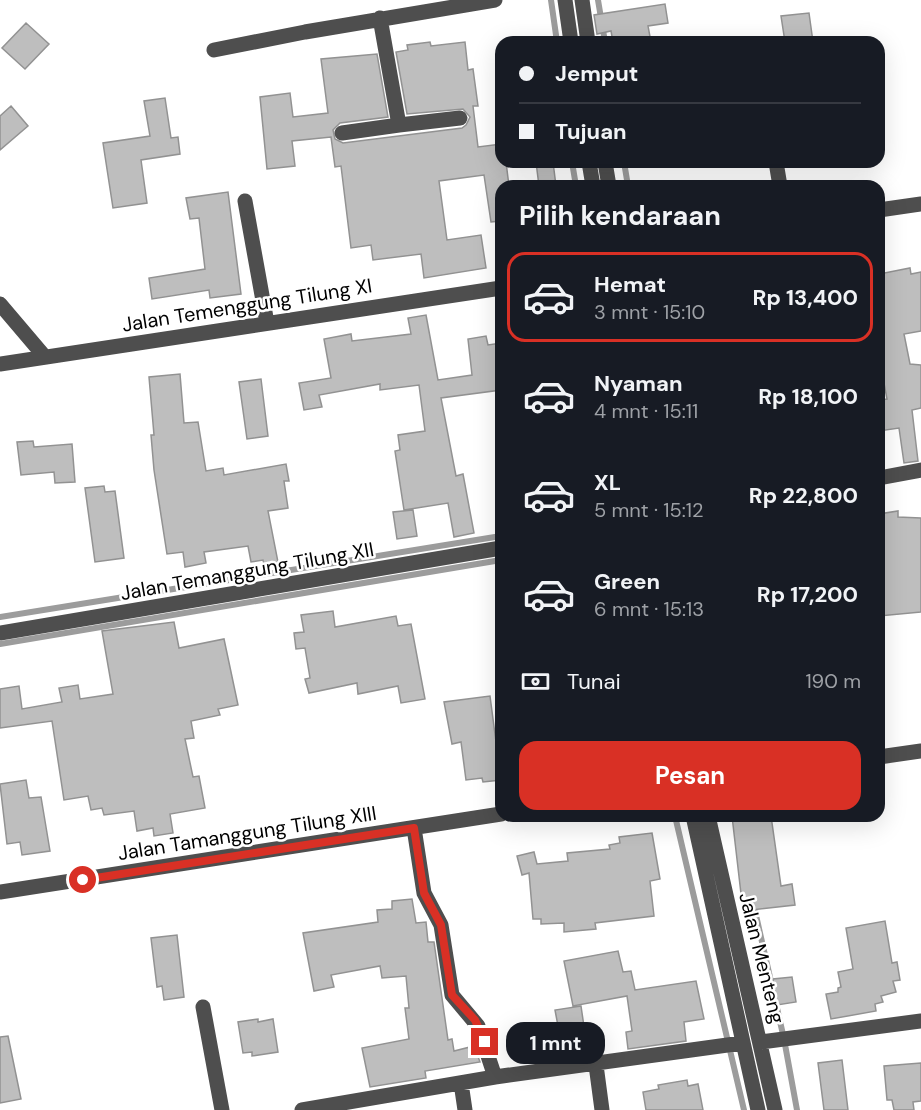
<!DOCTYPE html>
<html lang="id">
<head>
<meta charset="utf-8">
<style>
	:root { --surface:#171b24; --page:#20242c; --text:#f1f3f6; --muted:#9ea1a6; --line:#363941; --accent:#d93025 }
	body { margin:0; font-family:"DM Sans",sans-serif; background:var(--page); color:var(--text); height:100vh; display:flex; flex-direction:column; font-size:22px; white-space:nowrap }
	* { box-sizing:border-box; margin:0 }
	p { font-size:20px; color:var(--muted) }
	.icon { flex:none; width:33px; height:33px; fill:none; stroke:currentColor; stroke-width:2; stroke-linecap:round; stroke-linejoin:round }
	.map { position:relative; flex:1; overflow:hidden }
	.side { position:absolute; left:495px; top:180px; width:390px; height:642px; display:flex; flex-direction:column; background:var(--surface); border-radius:18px; box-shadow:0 6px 24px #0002 }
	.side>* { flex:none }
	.guide { position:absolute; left:495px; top:36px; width:390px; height:132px; border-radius:18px; box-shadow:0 6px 24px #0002; display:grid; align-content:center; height:132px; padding:0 24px; background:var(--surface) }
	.end { position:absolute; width:27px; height:27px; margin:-14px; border:8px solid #d93025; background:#fff; box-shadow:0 0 0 3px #fff }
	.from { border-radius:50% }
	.bubble { position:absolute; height:42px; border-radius:18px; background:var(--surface); box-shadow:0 6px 24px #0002; font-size:20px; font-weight:700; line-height:42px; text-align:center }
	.guide b { display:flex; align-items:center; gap:21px; height:57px; font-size:22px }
	.guide b+b { border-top:2px solid var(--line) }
	.guide i { width:15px; height:15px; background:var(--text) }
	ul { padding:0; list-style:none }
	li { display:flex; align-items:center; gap:18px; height:90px; margin:0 12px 9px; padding:0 12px; border:3px solid transparent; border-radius:18px }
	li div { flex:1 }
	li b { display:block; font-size:22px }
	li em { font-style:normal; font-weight:700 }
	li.current { border-color:var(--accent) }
	li>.icon { width:54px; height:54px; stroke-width:1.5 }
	h2 { padding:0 24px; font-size:27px; line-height:72px }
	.pay { display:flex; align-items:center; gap:15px; height:66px; padding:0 24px; font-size:22px }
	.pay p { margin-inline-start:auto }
	.action { display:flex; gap:12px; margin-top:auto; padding:12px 24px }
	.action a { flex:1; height:69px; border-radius:18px; background:var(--accent); color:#fff; font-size:24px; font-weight:700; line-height:69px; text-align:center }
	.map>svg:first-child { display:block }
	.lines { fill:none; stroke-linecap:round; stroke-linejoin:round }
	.stream { stroke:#9c9c9c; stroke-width:6 }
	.building { fill:#bebebe; stroke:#929292; stroke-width:1.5 }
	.minor { stroke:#4e4e4e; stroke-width:15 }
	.route { stroke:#d93025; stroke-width:8 }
	.labels { text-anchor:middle; stroke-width:5; stroke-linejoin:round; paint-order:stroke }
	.street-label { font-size:20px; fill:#000; stroke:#fff }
</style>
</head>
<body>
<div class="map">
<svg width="921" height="1110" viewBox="0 0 921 1110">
	<rect width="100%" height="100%" fill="#fff"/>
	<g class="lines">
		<!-- stream -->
		<path class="stream" d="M551,0L557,42
			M598,0L605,42
			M572,162L576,186
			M624,162L628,186
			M0,617L501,536
			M0,644L501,560
			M675,816L744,1110
			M753,902L784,1039L797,1110"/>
	</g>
	<!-- building -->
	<path class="building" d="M665,4L668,23L648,26L651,42H613L611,31L597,34L594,15Z
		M809,13L813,42H785L781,16Z
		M26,23L49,44L25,69L2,48Z
		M430,42L431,46L465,42L468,70L473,69L478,106H473L478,147L501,144V162H506L509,186H501V221L491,222L484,175L439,181L447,240L481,235L486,268L424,278L421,254L373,260L371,245L351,248L341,166L335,167L331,137L292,141L295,166L267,169L260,97L290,93L293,117L328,113L321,59L377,54L388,117L340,123L333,130L335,139L343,143L462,128L466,125L470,117L463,109L407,114L396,52L408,50L407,45Z
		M165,98L171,138L178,137L180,154L141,160L147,203L113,208L103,143L150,136L144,101Z
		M11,106L28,126L0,150V116Z
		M536,162H553L556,186H539Z
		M228,192L241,294L210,298L209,290L152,299L149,278L205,269L199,218L190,219L186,198Z
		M910,268L911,274L921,272V331L904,334L910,364L921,365V408L912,410L918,461L904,463L899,428L879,431V400L887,399L879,357V274Z
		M426,315L438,380L472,375L468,339L486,336L488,345L501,343V390L441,398L456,476L463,474L474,533L454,537L448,503L404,510L395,451L400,450L398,435L425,431L419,385L380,390V384L319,395L322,407L304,410L299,383L331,378L324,339L351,334L352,341L411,334L408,318Z
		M180,374L184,423L198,422L206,471L223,468L224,475L286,464L289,481H284L288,508L268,511L278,562L264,564L263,560L251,562L248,546L204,552L206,563L185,567L183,552L167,554L154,470L151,435H154L149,377Z
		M261,379L268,436L247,439L239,382Z
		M33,441L34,447L72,444L75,482L55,483L54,472L21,475L17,442Z
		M104,486L105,492L115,491L124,558L95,562L85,488Z
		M413,510L417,536L397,539L393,512Z
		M898,511V517L921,518V612L879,616V514Z
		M333,611L335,627L396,616L398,626L411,624L425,699L401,703L398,686L358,694L357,683L309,693L305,679L310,678L305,648L296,649L294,633L304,632L301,615Z
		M174,622L179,648L224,639L238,705L218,709L220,715L191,721L194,738L185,739L193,777L199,776L205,808L170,814L173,833L154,836L153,828L137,831L134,811L104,815L102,808L91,810L88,796L64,800L52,721L0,728V689L19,686L22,709L62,702L59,688L78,685L80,699L113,694L102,631Z
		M490,696L501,780L483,782L482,778L466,780L461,742L452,744L444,702Z
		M26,780L29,798L41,797L50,851L22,855L20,842L7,844L0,784Z
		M732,816H771L781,886L792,884L795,905L743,911Z
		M652,833L660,879L650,881L654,916L595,923L596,929L564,932V923L541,924V919H533L529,873L522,875L517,856L534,852L537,864L568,861L567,853L610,849L609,845L620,843L619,837Z
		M412,899L416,923L426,922L428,942H434L448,1040L452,1039L454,1051L474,1046L480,1062L425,1071L426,1078L370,1087L362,1048L409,1039L405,1008H409L406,976L382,978L380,966L331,975L334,987L314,991L303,933L378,922L377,910L392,909V901Z
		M885,921L892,963L897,962L900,980L893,981L896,992L881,996L883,1002L875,1004L876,1011L831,1019L826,994L838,992V988L841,987L838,972L853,969L846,928Z
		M177,935L184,997L164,1000L162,986L157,987L151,938Z
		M618,951L623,972L631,971L635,990L696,981L704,1019L684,1022L686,1041L628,1049L626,1032L632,1031L627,996L573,1006L564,961Z
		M792,977L796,1002L777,1005L773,979Z
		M581,1006L588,1054L564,1058L555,1010Z
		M258,1019V1022L273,1019L278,1052L252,1056V1052L243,1053L238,1022Z
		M8,1036L21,1099L0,1103V1037Z
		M842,1060L848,1110H824L818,1063Z
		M921,1063V1101L913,1102L914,1110H894L892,1100H887L884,1066Z
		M687,1080L688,1086L698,1084L703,1110H646L643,1092L659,1089L658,1085Z"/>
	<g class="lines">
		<!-- minor -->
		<path class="minor" d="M565,0L571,42
			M582,0L588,42
			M214,50L305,32L495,0
			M399,125L460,118
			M342,133L399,125L380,18
			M589,162L593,186
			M605,162L609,186
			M776,162L780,186
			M245,201L267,323
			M879,210L921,204
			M0,304L45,357
			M0,364L501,288
			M879,478L921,470
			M0,633L501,548
			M879,757L921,751
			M693,816L758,1110
			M708,816L775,1110
			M414,828L424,893L441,925L452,995L478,1026L495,1077
			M0,892L501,814
			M203,1007L222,1110
			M761,1042L921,1021
			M596,1065L602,1110
			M461,1083L465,1110
			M302,1110L495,1077L742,1043"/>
	</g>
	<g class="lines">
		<!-- route -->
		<path class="route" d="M83,880L414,828L424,893L441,925L452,995L475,1020L485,1042"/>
	</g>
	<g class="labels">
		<!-- street labels -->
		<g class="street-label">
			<text transform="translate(247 305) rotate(-9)" y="7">Jalan Temenggung Tilung XI</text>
			<text transform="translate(247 571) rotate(-10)" y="7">Jalan Temanggung Tilung XII</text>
			<text transform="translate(247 833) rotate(-9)" y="7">Jalan Tamanggung Tilung XIII</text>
			<text transform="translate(762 958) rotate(76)" y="7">Jalan Menteng</text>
		</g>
	</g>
</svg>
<i class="end from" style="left:83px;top:880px"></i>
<i class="end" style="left:485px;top:1042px"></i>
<div class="bubble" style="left:506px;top:1022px;width:99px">1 mnt</div>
<div class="guide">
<b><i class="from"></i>Jemput</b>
<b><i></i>Tujuan</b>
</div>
<section class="side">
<h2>Pilih kendaraan</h2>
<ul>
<li class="current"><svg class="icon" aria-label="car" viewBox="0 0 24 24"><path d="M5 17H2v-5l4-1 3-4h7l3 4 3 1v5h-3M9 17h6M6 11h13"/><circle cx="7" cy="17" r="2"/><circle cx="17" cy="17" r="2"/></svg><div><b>Hemat</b><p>3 mnt · 15:10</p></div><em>Rp 13,400</em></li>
<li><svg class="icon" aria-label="car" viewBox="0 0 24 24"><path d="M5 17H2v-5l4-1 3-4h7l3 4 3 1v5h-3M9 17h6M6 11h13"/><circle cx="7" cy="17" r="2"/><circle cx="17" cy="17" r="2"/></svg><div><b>Nyaman</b><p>4 mnt · 15:11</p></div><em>Rp 18,100</em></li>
<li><svg class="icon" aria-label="car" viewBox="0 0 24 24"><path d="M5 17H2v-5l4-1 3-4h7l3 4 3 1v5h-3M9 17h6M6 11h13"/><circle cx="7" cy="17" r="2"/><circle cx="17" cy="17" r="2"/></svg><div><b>XL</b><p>5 mnt · 15:12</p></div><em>Rp 22,800</em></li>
<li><svg class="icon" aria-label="car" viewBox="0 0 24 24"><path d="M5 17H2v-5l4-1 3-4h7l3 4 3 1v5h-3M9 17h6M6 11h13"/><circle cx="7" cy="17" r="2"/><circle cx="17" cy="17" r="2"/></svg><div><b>Green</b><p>6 mnt · 15:13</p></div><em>Rp 17,200</em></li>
</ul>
<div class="pay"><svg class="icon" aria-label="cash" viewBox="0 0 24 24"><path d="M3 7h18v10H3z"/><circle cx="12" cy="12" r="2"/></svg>Tunai<p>190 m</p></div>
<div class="action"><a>Pesan</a></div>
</section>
</div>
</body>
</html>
